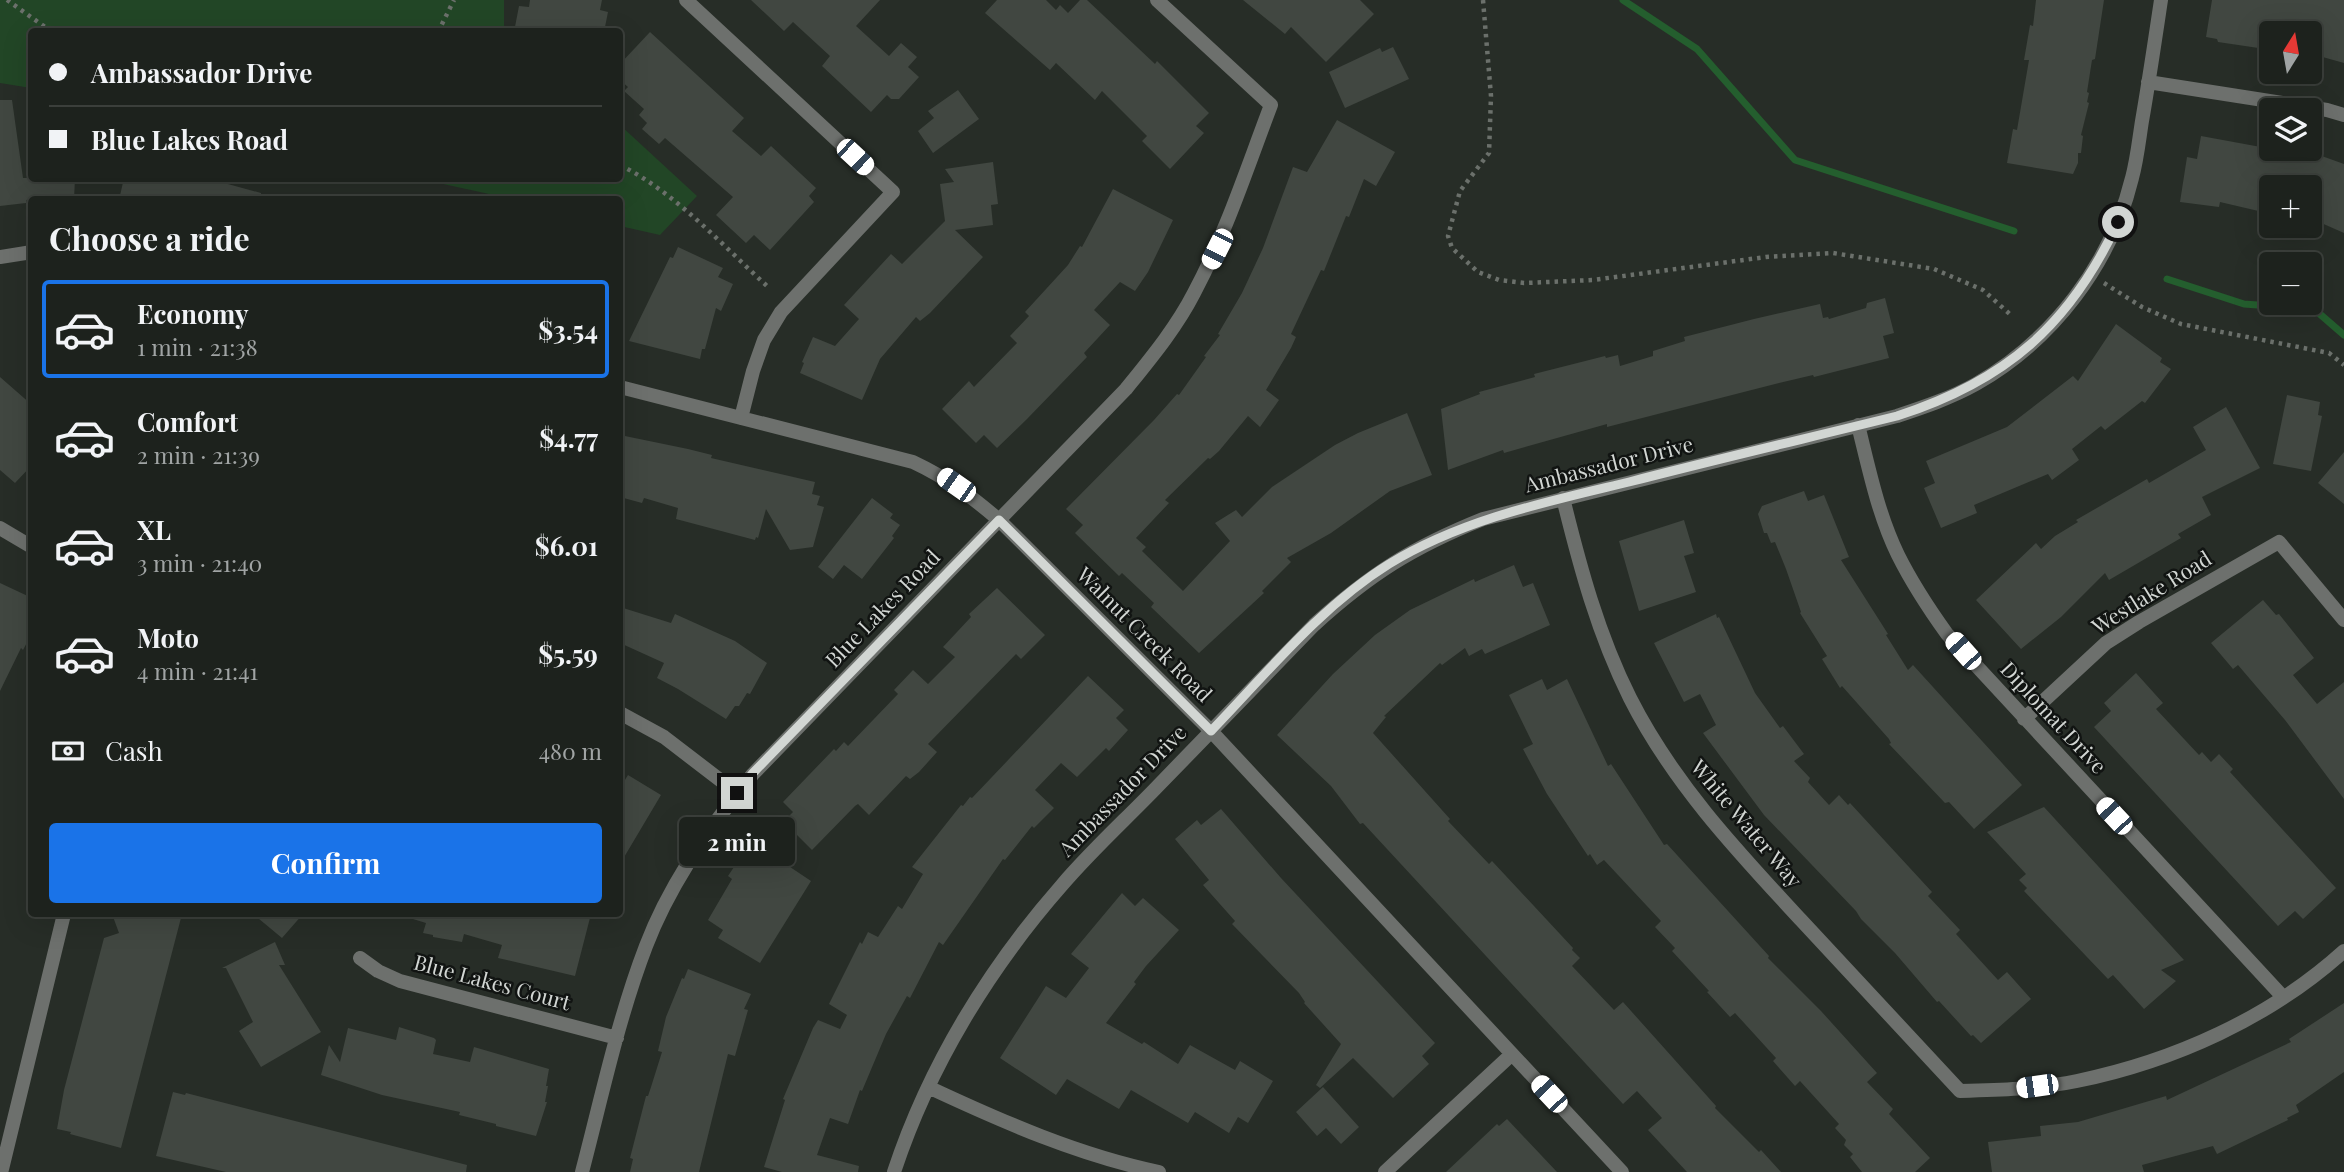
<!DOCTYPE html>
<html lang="en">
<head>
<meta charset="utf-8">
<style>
	:root { --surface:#1d221d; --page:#252a26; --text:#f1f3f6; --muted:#a0a4a4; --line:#3b3f3b; --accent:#1a73e8 }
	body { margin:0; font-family:"Playfair Display",serif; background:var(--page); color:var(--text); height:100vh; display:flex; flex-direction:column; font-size:26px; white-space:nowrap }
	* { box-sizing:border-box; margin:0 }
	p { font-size:23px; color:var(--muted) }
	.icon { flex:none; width:38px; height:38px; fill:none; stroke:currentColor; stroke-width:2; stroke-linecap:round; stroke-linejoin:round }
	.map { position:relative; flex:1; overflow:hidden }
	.panel { position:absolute; left:28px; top:196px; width:595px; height:721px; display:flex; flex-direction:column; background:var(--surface); border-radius:7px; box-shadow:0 7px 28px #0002,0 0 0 2px var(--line) }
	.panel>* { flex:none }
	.banner { position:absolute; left:28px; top:28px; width:595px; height:154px; border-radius:7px; box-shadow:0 7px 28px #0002,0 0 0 2px var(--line); display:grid; align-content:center; height:154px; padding:0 21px; background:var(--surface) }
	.needle { width:46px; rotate:11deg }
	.tools { position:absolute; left:2259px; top:21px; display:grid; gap:14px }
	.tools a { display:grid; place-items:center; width:63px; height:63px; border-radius:7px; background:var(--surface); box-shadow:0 7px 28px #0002,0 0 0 2px var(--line); font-size:35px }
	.end { position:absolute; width:32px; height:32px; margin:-16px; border:9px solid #d2d6d3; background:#111; box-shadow:0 0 0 4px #111 }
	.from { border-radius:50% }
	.bubble { position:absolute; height:49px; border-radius:7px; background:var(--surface); box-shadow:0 7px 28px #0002,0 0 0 2px var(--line); font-size:23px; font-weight:700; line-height:49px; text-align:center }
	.car { position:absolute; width:21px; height:42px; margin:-21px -10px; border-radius:9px; box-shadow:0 0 5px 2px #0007; background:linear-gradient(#fff 24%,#345 0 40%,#fff 0 76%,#345 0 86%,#fff 0) }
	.banner b { display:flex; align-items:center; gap:24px; height:66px; font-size:26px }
	.banner b+b { border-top:2px solid var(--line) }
	.banner i { width:18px; height:18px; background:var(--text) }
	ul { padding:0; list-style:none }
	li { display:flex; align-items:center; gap:21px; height:98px; margin:0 14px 10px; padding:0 7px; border:4px solid transparent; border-radius:7px }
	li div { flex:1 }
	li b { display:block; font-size:26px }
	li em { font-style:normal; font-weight:700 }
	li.selected { border-color:var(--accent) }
	li>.icon { width:63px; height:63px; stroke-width:1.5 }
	h2 { padding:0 21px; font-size:32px; line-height:84px }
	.pay { display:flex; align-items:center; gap:18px; height:77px; padding:0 21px; font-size:26px }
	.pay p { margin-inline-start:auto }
	.cta { display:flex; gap:14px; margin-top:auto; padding:14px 21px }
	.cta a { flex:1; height:80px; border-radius:7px; background:var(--accent); color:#fff; font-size:28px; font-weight:700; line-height:80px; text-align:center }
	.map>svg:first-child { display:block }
	.green { fill:#224626 }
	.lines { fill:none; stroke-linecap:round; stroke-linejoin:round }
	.stream { stroke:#245e2e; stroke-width:7 }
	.building { fill:#414741 }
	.path { stroke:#6b706b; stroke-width:4.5; stroke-dasharray:3.5 5; stroke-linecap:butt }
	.street { stroke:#6d706d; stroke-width:14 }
	.route { stroke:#d2d6d3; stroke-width:9 }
	.labels { text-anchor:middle; stroke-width:5; stroke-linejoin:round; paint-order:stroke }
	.street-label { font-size:21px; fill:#d2d6d3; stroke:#111412 }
</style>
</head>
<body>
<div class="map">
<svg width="2344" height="1172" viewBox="0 0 2344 1172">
	<rect width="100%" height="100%" fill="#272d27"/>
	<!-- green -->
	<path class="green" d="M0,0H504V31L32,32L31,88L0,83Z
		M620,125L697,196L660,235L620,226V200L512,199L420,179L620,178Z"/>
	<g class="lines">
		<!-- stream -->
		<path class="stream" d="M1623,0L1697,49L1795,160L2014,231
			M2167,279L2244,304L2314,309L2344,335"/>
	</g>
	<!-- building -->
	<path class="building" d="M530,0H602L600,10L608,12L604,32H514L519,6L529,7Z
		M751,0H880L856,26L889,56L901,43L917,57L908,67L919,77L899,99H891L887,95L871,112L822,66L830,56L793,22L784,31Z
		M997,0H1046L1056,10L1060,5L1068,13L1080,0H1087L1155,64L1157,61L1209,113L1196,126L1204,133L1170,169L1142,141L1147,136L1102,91L1095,100L1056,63L1050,70L985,13Z
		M1243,0H1360L1374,14L1326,62L1291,27L1285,34Z
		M2036,0H2104L2095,59L2092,60L2087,92L2089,93L2087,102L2089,103L2081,135L2083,136L2081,153H2078V163L2073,174L2007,163L2013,129L2017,130L2029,60H2024L2030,25L2033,26Z
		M2212,0H2344V63L2319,56L2320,53L2310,51V33H2272V50L2218,42L2217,39L2206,37Z
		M650,32L744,118L732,131L761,156L771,146L816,188L809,196L814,202L770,250L754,235L746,243L716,215L733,197L665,138L659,144L642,129L647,123L639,115L644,109L624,91L628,87L620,80V64Z
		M1393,47L1409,79L1345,108L1329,72L1380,48L1382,52Z
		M958,90L979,119L933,153L918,131L934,118L928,111Z
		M0,100H12L23,178H75L74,200H26V203L0,206Z
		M1337,120L1395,152L1376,186L1364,179L1349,217L1346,216L1324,271L1321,270L1291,334L1296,337L1291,348L1266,390L1279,400L1260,427L1248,416L1219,451L1210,459L1208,458L1165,500L1169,503L1136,538L1146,547L1142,551L1183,591L1230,541L1215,523L1236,510L1242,517L1272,487L1335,445L1358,433L1407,413L1432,475L1390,491L1331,533L1287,558L1291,562L1262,591L1264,593L1199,653L1151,607L1154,603L1122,573L1119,576L1075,533L1083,525L1066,509L1154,420L1177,394L1179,395L1206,357L1204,356L1220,335L1218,334L1242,293L1263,248L1293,167L1307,172Z
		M2201,136L2309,156L2310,154L2319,155L2344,164V233L2310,218V187H2271L2267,213L2220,202L2219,207L2180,202L2187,157L2197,159Z
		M993,162L998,204L991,205L993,225L955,230L983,257L930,313L920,321L916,317L880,359L862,400L800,373L804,363L802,362L813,337L835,346L859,319L844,305L891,254L902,264L945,221L940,184L954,182L945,169Z
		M124,178H206L261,193V200H119Z
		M1113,189L1173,220L1148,272L1135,291L1120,282L1094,310L1110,325L1084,353L1087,357L1027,419L997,448L984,435L976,443L942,409L969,381L974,387L1017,343L1010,336L1029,316L1025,312L1068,265L1080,246L1082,247Z
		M678,247L723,268L718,277L733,284L721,311L716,308L705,349H702L700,359L629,341L670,257L673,258Z
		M1885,298L1894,333L1883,336L1889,358L1814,377L1813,375L1779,383L1607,427V424L1504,453L1503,450L1448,470L1441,409L1480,394L1479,392L1535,377L1534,374L1605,356L1606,358L1618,355L1620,366L1653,356V351L1685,341L1684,337L1754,319L1820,304L1823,318L1828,317L1829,319L1866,308L1867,303Z
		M2116,324L2162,358L2160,362L2171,369L2145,403L2142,401L2105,430L2101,426L2072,449L2079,460L2052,480L2048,474L1974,505L1977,513L1941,528L1924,488L1935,483L1926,461L2007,427L2073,376L2078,381Z
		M0,377L32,405V465L15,483L0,470Z
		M2287,395L2320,402L2318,415L2322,416L2311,471L2273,464Z
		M2226,407L2260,468L2202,497L2211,515L2178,534L2181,538L2109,580L2105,573L2061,617L2021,649L1976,600L2036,543L2041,549L2055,536L2078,522L2076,520L2147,479L2149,483L2206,450L2193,427Z
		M620,435L688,449L712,455L711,458L815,482L812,494L820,496L817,505L824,507L813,547L790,550L766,509L758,538L756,537L755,540L676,519L678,508L644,498L642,503L620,497Z
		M2344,452V504L2318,483Z
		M1804,491L1808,501L1824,495L1849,557L1841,560L1888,634L1886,635L1908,670L1913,665L2022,785L1974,829L1949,802L1945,803L1889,744L1891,743L1889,739L1842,686L1840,688L1822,659L1827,656L1800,613L1801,612L1786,569L1775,542L1771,543L1767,533H1764L1758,514L1762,506Z
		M872,498L893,514L890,518L900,525L892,536L894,538L862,579L844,565L833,579L818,567Z
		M1684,520L1694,553L1684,556L1696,592L1639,611L1619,541Z
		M1514,565L1523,587L1533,583L1550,625L1485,654L1482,649L1469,656L1465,648L1442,665L1440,663L1384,716L1386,717L1373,733L1450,819L1448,821L1489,864L1492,861L1573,948L1572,950L1580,958L1572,966L1614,1010L1623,1002L1716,1106L1715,1108L1759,1152L1761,1150L1781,1172H1687L1648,1130L1662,1118L1637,1091L1623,1104L1363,823L1360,824L1331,786L1277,735L1333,674L1375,635L1410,610L1474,579L1475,582Z
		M0,583L32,598V633L23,650L21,648L0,691Z
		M997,588L1045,635L1021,659L1016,654L928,744L937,752L919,772L910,779L906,776L869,815L858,804L855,806L812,850L790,828L795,823L788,817L793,812L783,802L834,749L836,751L844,742L848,746L898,694L894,690L913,670L928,684L955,657L943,647L971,617L969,614Z
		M2263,600L2276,615L2279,614L2314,658L2293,675L2317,704L2344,682V799L2285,720L2238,665L2233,669L2211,643Z
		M620,607L671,623L675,614L735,641L767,663L750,694L747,693L739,706H735L726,719L678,689L657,678L664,663L620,643Z
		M1716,614L1717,618L1719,617L1755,693L1780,728L1783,726L1804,754L1794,761L1810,778L1808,782L1829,805L1839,795L1848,805L1850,803L1932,892L1928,896L1960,930L1956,934L1998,980L2007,972L2031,999L1981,1043L1973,1035L1971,1036L1939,1001L1937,1002L1895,953L1861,919L1856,911L1764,815L1703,733L1716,725L1700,694L1684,702L1654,643Z
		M2136,673L2163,703L2156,709L2199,755L2202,752L2211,762L2219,754L2233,769L2230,772L2336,888L2303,919L2295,911L2278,926L2094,727L2111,711L2104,703Z
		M1088,676L1124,710L1116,718L1128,730L1109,751L1106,748L1077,777L1061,763L1035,790L1054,808L1034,828L1032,826L1005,860L1003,859L943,945L939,942L910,998L907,996L886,1034L862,1091L860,1090L848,1124L830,1118L817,1155L859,1166L858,1172H782L764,1167L785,1100L783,1099L813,1028L818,1020L840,1029L847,1015L829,1004L860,942L862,944L868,932L878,937L898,906L902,909L923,874L912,867L961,805L963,806L970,797L972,798Z
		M1542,679L1547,690L1567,679L1608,766L1611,764L1664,845L1667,844L1769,956L1768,958L1821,1011L1877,1073L1867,1082L1893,1109L1889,1114L1930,1158L1915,1172H1862L1850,1157L1853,1154L1844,1145L1846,1140L1835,1128L1839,1124L1800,1081L1795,1086L1773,1061L1776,1058L1735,1013L1730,1017L1707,992L1709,991L1672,951L1675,948L1655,927L1661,921L1604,860L1597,865L1590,854L1588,856L1547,794L1523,749L1533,744L1509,695Z
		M628,775L661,795L620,864V788Z
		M2044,807L2184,960L2161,970L2176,981L2144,1009L2113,975L2108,979L2024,891L2027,888L2019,880L2026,874L1987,832Z
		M1221,809L1281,878L1435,1043L1422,1056L1429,1064L1393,1098L1353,1058L1320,1088L1316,1085L1341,1044L1304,1003L1305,1002L1299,993L1232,924L1235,921L1203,885L1209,880L1175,839L1197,820L1201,825Z
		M757,845L811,881L760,963L718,938L723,930L708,920L732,879L728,876L746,849Z
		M1122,893L1135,906L1143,898L1179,930L1146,966L1134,982L1136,984L1106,1023L1142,1044L1144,1042L1178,1064L1190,1045L1235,1070L1240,1061L1273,1081L1248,1123L1238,1117L1229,1133L1195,1112L1188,1123L1131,1090L1119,1109L1067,1079L1056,1095L1000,1058L1046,986L1066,998L1089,968L1071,954Z
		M112,914H182L121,1148L70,1134L71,1132L57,1129L64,1090L104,938L119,933Z
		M253,914H303L282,938Z
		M413,914H591L575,976L498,958L502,945L464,934L462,942L433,937V935L423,933L426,923L413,919Z
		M275,942L285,965H279L321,1032L261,1067L239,1031L253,1022L226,968H222Z
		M688,969L751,994L744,1009L748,1010L735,1056L728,1054L699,1172H630L633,1159L630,1158L646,1096H648L651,1087L662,1052L658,1051L666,1017L682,978L684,979Z
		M2344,1003V1072L2296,1105L2299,1112L2287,1118L2288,1120L2217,1154L2213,1146L2142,1165L2144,1172H1992L1988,1142L2041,1136L2040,1126L2078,1122L2166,1096L2167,1100L2291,1042L2289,1039Z
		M399,1027L434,1038L436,1040L433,1054L470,1062L474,1047L549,1069L546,1086H548L545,1102H547L536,1136L496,1126V1124L459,1115L460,1112L382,1095L321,1075L329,1045L340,1062L348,1028L396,1040Z
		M1323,1087L1359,1127L1341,1144L1326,1128L1317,1136L1296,1112Z
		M173,1092L185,1095L186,1093L467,1165L466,1172H226L156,1156Z
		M1507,1119L1557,1172H1446L1497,1124L1499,1126Z"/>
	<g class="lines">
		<!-- path -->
		<path class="path" d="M7,0L52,32
			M1483,0L1491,96L1489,153L1460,191L1448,236L1452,248L1478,272L1499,280L1524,283L1593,280L1766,257L1833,253L1934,269L1983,290L2012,316
			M438,32L454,0
			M620,165C676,193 721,244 767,286
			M2104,283L2142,307L2181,324L2329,353L2344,365"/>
		<!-- street -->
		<path class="street" d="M686,0L893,192L781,312L764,340L753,371L741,418
			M2148,82L2327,110L2344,115
			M0,257L32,252
			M620,387L913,462C947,478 971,496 999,520L1211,731L1622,1172
			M1858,425C1869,469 1878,514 1898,555C1912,583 1929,609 1947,634L2283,997
			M1563,498C1580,567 1598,634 1630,698C1673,783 1737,851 1801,920C1854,977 1907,1034 1960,1091C1999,1090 2038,1089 2077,1081C2174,1061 2270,1018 2344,951
			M0,528L32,547
			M620,713L664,737L737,793
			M2024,719L2106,643L2139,622L2279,542L2344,620
			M360,958L378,971L400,981L617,1038
			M928,1087C1003,1122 1078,1155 1159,1172
			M2,1169L64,914
			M582,1172C602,1096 618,1019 646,946C670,883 710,826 753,774L1126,389C1151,358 1176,328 1194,293C1226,233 1247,168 1271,105L1157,0
			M894,1172C929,1066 989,968 1062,885C1091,851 1124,821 1155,789C1208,734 1261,679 1314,625C1370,574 1413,547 1483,519L1897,416C1924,407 1951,398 1976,384C2053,340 2111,264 2132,178C2137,160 2139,140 2142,121C2149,81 2155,40 2161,0
			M1385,1172L1512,1054"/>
	</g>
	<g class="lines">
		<!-- route -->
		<path class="route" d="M737,793L752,774L999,520L1211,731C1267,673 1320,607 1389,564C1463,519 1546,502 1629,482C1718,459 1808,438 1897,416C2006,381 2070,325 2118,222"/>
	</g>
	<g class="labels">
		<!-- street labels -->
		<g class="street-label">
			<text transform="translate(1609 465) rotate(-14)" y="7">Ambassador Drive</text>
			<text transform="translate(2152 593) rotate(-32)" y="7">Westlake Road</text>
			<text transform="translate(883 609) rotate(-46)" y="7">Blue Lakes Road</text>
			<text transform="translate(1144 635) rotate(45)" y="7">Walnut Creek Road</text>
			<text transform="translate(2053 718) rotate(47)" y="7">Diplomat Drive</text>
			<text transform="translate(1123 791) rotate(-46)" y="7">Ambassador Drive</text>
			<text transform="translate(1746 824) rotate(50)" y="7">White Water Way</text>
			<text transform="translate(492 983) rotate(15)" y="7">Blue Lakes Court</text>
		</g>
	</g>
</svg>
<div class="tools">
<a><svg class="needle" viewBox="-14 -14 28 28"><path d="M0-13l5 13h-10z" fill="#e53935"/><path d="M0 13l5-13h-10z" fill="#a0a4a4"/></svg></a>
<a><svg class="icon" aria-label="layers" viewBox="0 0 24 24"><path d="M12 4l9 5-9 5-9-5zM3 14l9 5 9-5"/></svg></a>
<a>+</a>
<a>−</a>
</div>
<i class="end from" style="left:2118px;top:222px"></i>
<i class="end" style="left:737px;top:793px"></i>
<div class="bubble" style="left:679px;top:817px;width:116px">2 min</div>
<i class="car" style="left:855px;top:157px;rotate:133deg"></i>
<i class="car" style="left:1217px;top:249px;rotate:207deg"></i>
<i class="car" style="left:956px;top:485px;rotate:305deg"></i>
<i class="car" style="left:1963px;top:651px;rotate:318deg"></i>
<i class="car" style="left:2114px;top:816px;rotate:317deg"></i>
<i class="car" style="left:2037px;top:1086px;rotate:262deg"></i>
<i class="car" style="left:1549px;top:1094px;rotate:317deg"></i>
<div class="banner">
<b><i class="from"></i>Ambassador Drive</b>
<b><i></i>Blue Lakes Road</b>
</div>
<section class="panel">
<h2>Choose a ride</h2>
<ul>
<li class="selected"><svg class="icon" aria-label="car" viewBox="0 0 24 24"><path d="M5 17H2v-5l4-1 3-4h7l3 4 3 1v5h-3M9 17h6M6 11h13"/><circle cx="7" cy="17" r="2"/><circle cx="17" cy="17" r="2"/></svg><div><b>Economy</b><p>1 min · 21:38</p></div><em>$3.54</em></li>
<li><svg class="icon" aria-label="car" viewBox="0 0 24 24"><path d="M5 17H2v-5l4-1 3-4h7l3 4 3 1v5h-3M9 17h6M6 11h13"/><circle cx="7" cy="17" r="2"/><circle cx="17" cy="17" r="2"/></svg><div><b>Comfort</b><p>2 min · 21:39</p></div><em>$4.77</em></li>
<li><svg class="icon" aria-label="car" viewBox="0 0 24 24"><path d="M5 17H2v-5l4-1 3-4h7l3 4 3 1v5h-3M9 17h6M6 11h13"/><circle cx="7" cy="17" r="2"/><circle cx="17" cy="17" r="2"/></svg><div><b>XL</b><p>3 min · 21:40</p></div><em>$6.01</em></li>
<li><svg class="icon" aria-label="car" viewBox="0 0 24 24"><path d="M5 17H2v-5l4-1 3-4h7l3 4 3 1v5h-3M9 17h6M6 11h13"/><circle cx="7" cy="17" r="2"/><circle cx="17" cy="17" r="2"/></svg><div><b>Moto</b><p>4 min · 21:41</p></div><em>$5.59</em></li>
</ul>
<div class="pay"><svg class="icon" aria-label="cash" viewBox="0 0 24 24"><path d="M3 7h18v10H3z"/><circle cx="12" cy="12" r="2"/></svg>Cash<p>480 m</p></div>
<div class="cta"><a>Confirm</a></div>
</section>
</div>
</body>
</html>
